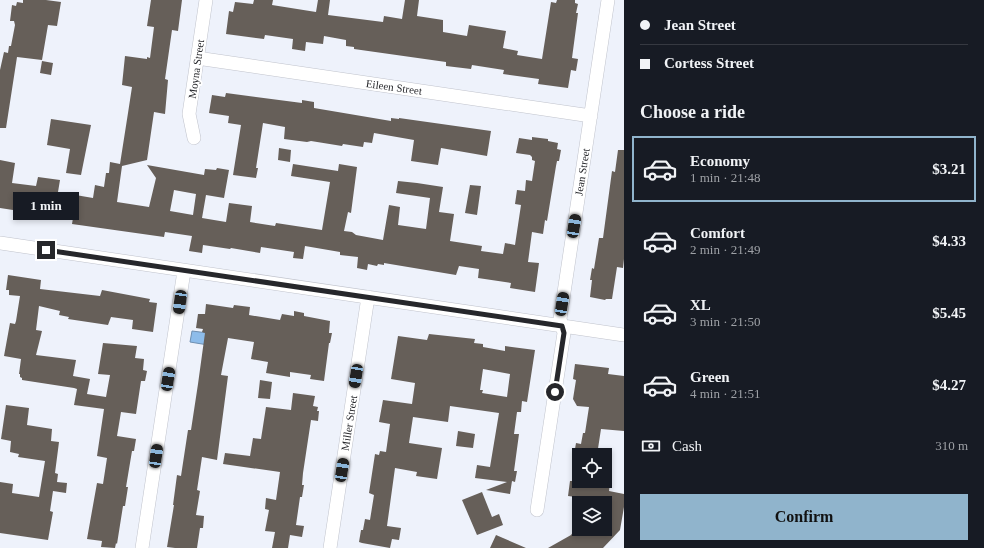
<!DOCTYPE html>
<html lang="en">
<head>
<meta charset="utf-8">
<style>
	:root { --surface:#171b24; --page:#20242c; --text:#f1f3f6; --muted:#9ea1a6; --line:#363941; --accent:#90b4cc }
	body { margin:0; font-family:Georgia,serif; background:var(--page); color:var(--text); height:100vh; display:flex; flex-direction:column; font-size:15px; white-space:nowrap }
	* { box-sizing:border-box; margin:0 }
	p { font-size:13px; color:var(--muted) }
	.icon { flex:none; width:22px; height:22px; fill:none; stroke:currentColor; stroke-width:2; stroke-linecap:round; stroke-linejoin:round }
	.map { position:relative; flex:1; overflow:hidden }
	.panel { display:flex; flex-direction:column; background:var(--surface); width:360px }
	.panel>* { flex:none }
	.hud { display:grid; align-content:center; height:88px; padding:0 16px; background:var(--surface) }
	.fabs { position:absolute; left:572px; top:448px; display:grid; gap:8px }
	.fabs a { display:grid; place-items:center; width:40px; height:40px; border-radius:0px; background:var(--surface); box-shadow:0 2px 6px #0003; font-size:20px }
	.end { position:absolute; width:18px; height:18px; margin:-9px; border:5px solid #26272b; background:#fff; box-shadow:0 0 0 2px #fff }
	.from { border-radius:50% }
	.bubble { position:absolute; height:28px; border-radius:0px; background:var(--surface); box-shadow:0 2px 6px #0003; font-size:13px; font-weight:700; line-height:28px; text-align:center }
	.car { position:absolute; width:12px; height:24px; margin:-12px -6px; border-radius:5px; box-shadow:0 0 3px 1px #0007; background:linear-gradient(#222 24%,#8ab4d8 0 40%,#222 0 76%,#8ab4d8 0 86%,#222 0) }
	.hud b { display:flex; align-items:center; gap:14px; height:38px; font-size:15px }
	.hud b+b { border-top:1px solid var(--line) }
	.hud i { width:10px; height:10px; background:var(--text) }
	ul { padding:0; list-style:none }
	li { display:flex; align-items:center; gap:12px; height:66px; margin:0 8px 6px; padding:0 8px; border:2px solid transparent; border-radius:0px }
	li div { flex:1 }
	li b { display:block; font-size:15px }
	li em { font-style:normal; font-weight:700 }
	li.active { border-color:var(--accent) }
	li>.icon { width:36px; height:36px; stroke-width:1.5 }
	h2 { padding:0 16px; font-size:18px; line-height:48px }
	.pay { display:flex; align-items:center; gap:10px; height:44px; padding:0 16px; font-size:15px }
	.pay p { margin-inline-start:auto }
	.cta { display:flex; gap:8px; margin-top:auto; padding:8px 16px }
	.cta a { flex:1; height:46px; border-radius:0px; background:var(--accent); color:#111; font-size:16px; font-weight:700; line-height:46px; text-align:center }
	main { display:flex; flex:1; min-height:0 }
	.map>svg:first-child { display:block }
	.water { fill:#8dbcea; stroke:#6e8fb1 }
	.building { fill:#665f59; fill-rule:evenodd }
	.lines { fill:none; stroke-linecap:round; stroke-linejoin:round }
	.minor-casing { stroke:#c0c3cc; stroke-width:14 }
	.minor { stroke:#fff; stroke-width:13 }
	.route { stroke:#26272b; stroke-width:5 }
	.labels { text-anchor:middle; stroke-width:4; stroke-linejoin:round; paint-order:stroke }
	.street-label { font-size:11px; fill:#26272b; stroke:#fff }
</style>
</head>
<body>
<main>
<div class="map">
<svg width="624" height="548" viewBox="0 0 624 548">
	<rect width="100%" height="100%" fill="#eef2fb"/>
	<!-- water -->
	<path class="water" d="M192,331L208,333V345L190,342Z"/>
	<!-- building -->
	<path class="building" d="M23,0H46L61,2L57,26L48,25L42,60L17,57L6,128H0V70L4,52L8,53L9,46H11L15,25L14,21H10L12,5L16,6L17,2L23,3Z
		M151,0H182L178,31L172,30L165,79L168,80L165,114L154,112L147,160L122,166L117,202L149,207L156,178L147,165L204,175L205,169L216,170L217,168L229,170L224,198L206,195L202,218L226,222L229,203L252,206L250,222L275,226L276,223L322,230L330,182L291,176L293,164L338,171L339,164L357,167L351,213L348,212L344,231L352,232L356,235L383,240L389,205L400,207L398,225L426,229L430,198L396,193L398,181L417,183L443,187L439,212L454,214L450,241L482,246L481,251L503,254L505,243L515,245L521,205L515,204L517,190L525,191L526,180L532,181L535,161L532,160V157L530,155L516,153L519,138L532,140V137L548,139V141L558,143L557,149L561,150L559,161H557L556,166L547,221L545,220L543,234L532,232L528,262L539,263L535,292L510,288L511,283L478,278L479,269L459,266L456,275L384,263V265L378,264L377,266L368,264L367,270L357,268L358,257L340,255V252L305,246L303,259L293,258L294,252L261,247L260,253L231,248L230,249L203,245L202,253L189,251L192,236L165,232L164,237L72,224L74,212L65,210L66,203L46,200L44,215L37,214V216L26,214V212L0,208V160L15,163L12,183L36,186L38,177L60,180L58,192L93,198L95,185L104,187L106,173H109L110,162L120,164L128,113L132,87L122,85L125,56L147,59V57L150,58L154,27L147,26ZM174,190L196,194L193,215L170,211Z
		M254,0H273L272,5L316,12L318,0H330L328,15L383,22L384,16L402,19L405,0H419L417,16L443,20V32L467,36L469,25L506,31L503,48L518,51L517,55L542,59L551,2L556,3L557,0H575V3L578,4L576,13H578L572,58L578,59L576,71L571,70L568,88L538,84L539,79L503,74L504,70L472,65L471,69L446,66V62L354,49V47L346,46V40L324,36L323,44L306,42L305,51L292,49L293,39L265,35L264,39L226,34L229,11L233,12L235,2L253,4Z
		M42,61L53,63L51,75L40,73Z
		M226,93L302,103V100L314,102V108L391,121V118L399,119V118L491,131L487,156L441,148L438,165L411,161L414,140L374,133L372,143L364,142L363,147L343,144L342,146L311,141L307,142L284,139L285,127L263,123L256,168H258L256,178L233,175L241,125L228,123L229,116L209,113L212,95L225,97Z
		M51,119L91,125L81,175L66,173L70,149L47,145Z
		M279,148L291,150L290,162L278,160Z
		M618,150H624V259L623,268L617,267L612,299H606L605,300L590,297L592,280H590L592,268L594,269L599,238H603L612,171L615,172Z
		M470,185L481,186L477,215L465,213Z
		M8,275L41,280L40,289L100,296L102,290L150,299L149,302L157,303L153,332L132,329L133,320L111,317L108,325L68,319L69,317L59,315L60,311L39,306L36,330L42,331L36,355L76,360L73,376L90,379L87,394L106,397L110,375L98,374L103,343L137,346L135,358L144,359L143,370L147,371L145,381H141L136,414L121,412L117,436L136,439L134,451H132L126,487H128L125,506H123L117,544L116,543L115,548L101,547L102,541L87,539L97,483L103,484L107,458L97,456L104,409L74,405L77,389L74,388L22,380V378L20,377V374H19L21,359L4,356L10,323L15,324L16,321L20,296L9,295V290H6Z
		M206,304L233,308L234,305L250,307L249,315L280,320L282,314L294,316V311L304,313V316L330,321L329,333H332L330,343H329L324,381L310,379L311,375L290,372V377L266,373L268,362L251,359L254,342L228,338L221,375L228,376L217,460L202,457L197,490L200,491L196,515L204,516L203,528H200L197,548H175L167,547L174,505H173L177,475L181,476L188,430H191L198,384L205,333L202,332L203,329L196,328L198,314H205Z
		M429,334L475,339L474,343L483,344V347L505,351V346L535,350L527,402L522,401L521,412H517L514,434H519L514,471H517L515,482L512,481L510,494L486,490L507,482L475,478L477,465L490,467L499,413L450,406L448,422L413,417L409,443L442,448L437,479L416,476L417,472L395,468L387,526L401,528L399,540L392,539L390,548L362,543L359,542L361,530H363L365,519L370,520L374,495L369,493L375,454L379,455L380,451L386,452L390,424L379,422L383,400L412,404L415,383L391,379L398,336L427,340ZM483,369L510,374L507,397L482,393L483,390H480Z
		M575,364L609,368L608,374L624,376V431L601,429L597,455H574L576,443L581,444L583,433H585L589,407L577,406L573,399L576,380L573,379Z
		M260,380L272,382L270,399L258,398Z
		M293,393L315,396L313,406L318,407L317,411H319L318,421L311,420L303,473L302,485H304L302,497H300L296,525L304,526L302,537L290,535L288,548H272L275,532L265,531L269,510L265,509L266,498L276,500L280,472L223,464L225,453L250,456L253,438L261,439L266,407L291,410Z
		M6,405L29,408L27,425L52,429L51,441L59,442L55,473L58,474L57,482L67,483L66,493L53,491L50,511L53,512L48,540L0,533V482L13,484L12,493L39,497L45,461L18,457L19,454L10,452L11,441L1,439Z
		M458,431L475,434L473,448L456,446Z
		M570,481H610L609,491L624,494V507L620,530L603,548H548L571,535L576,528L584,535L590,529H605V501L568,496Z
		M482,492L492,517L499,514L503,525L477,535L462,500Z
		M496,535L526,548H490Z"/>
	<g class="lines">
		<!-- minor casing -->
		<g class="minor-casing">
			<path id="minor" d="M197,58L591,116
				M194,138L189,114L206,0
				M0,243L624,335
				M537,510L564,333L560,319L608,0
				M142,548L184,271
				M330,548L368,297"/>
		</g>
		<!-- minor -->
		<use href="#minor" class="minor"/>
	</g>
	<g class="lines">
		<!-- route -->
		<path class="route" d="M46,250L562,326L564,333L555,392"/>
	</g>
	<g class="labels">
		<!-- street labels -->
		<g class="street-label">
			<text transform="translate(196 69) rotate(-82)" y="4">Moyna Street</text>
			<text transform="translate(394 87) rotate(8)" y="4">Eileen Street</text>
			<text transform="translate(582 172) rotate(-81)" y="4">Jean Street</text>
			<text transform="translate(349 423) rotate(-81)" y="4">Miller Street</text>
		</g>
	</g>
</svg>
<div class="fabs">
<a><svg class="icon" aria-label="locate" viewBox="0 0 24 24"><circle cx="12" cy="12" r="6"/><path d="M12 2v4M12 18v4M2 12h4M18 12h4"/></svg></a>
<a><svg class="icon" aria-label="layers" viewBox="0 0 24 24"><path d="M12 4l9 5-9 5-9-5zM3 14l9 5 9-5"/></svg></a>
</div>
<i class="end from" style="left:555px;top:392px"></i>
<i class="end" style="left:46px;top:250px"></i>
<div class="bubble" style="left:13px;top:192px;width:66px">1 min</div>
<i class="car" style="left:574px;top:226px;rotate:9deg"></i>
<i class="car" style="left:180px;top:302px;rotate:188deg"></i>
<i class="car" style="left:562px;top:304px;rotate:9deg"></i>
<i class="car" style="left:356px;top:376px;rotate:189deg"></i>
<i class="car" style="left:168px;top:379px;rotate:9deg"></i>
<i class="car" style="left:156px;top:456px;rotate:8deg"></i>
<i class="car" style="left:342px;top:470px;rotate:9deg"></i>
</div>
<section class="panel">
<div class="hud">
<b><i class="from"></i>Jean Street</b>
<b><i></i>Cortess Street</b>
</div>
<h2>Choose a ride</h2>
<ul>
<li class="active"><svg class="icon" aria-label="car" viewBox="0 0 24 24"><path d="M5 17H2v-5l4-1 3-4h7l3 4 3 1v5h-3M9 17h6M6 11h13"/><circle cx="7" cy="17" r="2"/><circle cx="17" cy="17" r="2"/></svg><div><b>Economy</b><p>1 min · 21:48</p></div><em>$3.21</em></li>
<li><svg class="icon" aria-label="car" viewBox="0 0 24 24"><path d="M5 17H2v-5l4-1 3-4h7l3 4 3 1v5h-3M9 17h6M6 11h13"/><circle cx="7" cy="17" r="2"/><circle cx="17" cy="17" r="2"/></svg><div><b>Comfort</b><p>2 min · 21:49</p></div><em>$4.33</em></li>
<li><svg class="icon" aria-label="car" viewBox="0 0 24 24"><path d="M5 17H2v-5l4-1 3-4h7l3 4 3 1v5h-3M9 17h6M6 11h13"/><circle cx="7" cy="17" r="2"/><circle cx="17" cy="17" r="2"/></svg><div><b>XL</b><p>3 min · 21:50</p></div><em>$5.45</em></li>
<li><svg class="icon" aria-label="car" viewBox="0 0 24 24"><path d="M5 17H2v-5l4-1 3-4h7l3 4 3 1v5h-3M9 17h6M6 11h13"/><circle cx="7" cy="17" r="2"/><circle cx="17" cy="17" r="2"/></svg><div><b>Green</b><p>4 min · 21:51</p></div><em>$4.27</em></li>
</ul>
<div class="pay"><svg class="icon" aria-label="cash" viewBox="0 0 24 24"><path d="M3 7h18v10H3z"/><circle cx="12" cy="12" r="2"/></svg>Cash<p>310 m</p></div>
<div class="cta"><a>Confirm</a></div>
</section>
</main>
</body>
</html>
